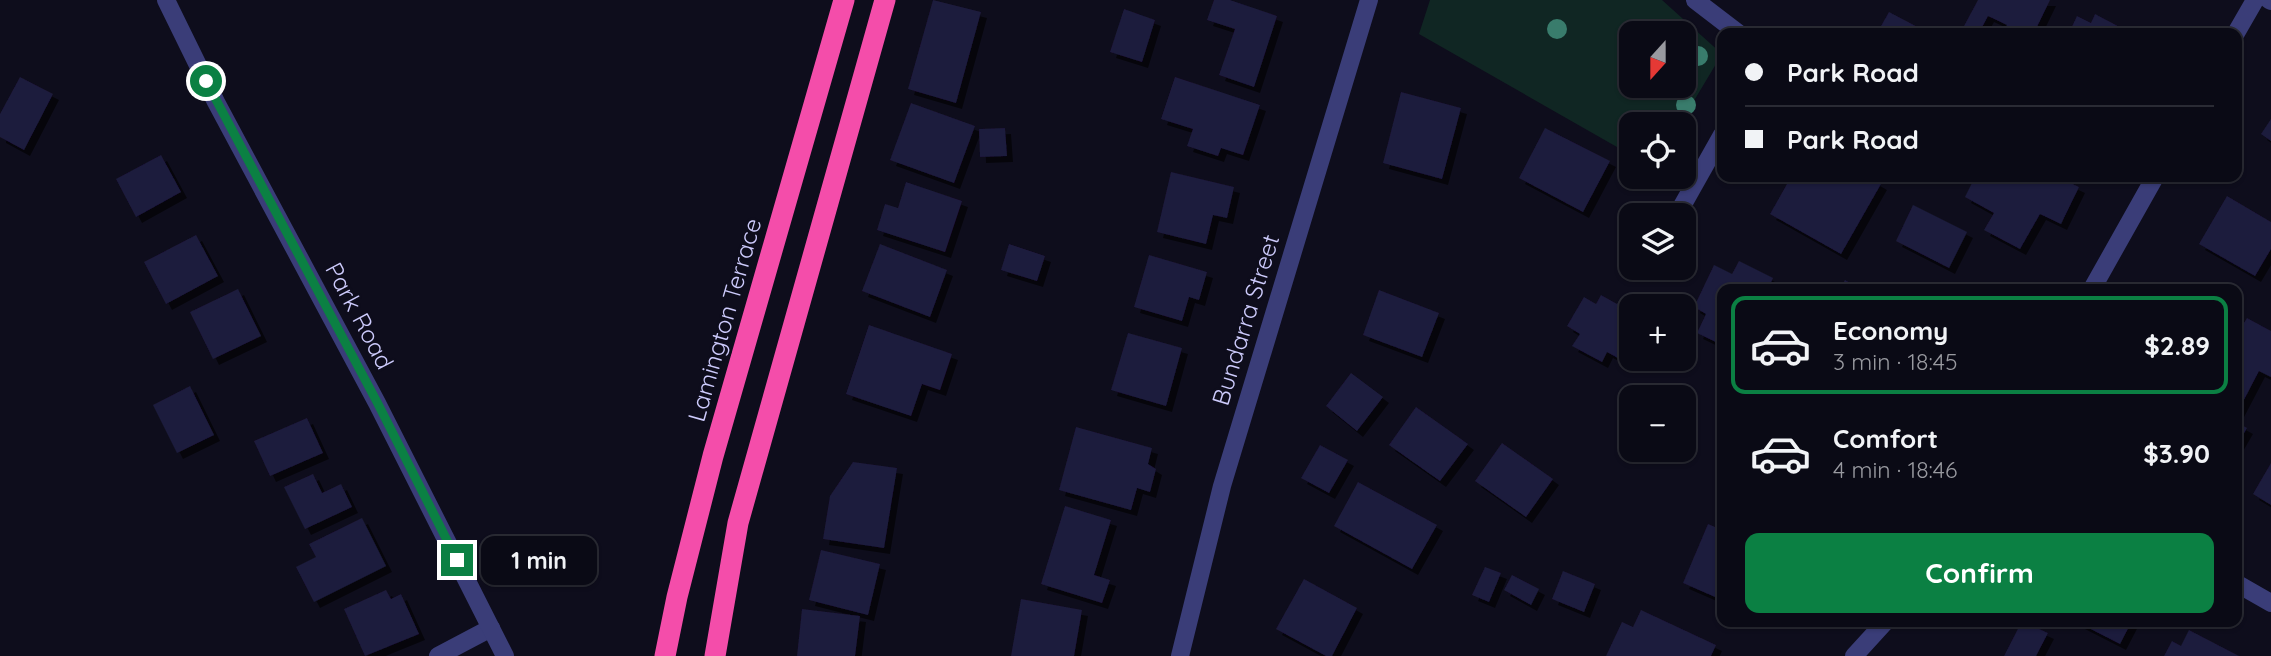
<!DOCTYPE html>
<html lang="en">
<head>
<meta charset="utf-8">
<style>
	:root { --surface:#0a0a15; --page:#181822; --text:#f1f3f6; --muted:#999aa0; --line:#2a2b34; --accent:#0b8043 }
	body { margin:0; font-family:Quicksand,sans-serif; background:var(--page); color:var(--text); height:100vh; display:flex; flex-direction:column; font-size:26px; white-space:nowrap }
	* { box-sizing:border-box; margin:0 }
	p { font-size:23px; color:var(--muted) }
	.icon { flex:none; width:38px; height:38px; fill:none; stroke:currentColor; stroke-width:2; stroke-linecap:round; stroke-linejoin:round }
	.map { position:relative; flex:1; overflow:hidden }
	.sheet { position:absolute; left:1717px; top:284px; width:525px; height:343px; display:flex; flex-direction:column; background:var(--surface); border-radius:14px; box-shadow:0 2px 5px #0004,0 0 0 2px var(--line) }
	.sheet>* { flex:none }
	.banner { position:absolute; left:1717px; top:28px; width:525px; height:154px; border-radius:14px; box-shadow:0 2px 5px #0004,0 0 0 2px var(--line); display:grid; align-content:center; height:154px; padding:0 28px; background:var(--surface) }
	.needle { width:46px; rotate:201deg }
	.controls { position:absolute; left:1619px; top:21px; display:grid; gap:14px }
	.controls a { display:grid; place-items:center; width:77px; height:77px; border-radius:14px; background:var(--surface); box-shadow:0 2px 5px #0004,0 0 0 2px var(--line); font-size:35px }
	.end { position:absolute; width:32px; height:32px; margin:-16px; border:9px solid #0b8043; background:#fff; box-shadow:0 0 0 4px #fff }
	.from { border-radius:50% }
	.bubble { position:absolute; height:49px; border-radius:14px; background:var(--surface); box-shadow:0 2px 5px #0004,0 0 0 2px var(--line); font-size:23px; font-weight:700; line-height:49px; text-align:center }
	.banner b { display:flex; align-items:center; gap:24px; height:66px; font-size:26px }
	.banner b+b { border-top:2px solid var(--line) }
	.banner i { width:18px; height:18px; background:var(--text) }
	ul { padding:12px 0 0; list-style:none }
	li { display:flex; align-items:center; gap:21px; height:98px; margin:0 14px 10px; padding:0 14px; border:4px solid transparent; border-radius:14px }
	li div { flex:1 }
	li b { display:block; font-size:26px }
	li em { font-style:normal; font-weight:700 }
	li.selected { border-color:var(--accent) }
	li>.icon { width:63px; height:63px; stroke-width:1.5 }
	.cta { display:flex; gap:14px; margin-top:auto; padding:14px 28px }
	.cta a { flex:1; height:80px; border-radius:14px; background:var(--accent); color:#fff; font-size:28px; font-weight:700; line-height:80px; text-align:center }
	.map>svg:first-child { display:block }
	.green { fill:#102623; fill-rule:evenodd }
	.building { fill:#1e1a3c; filter:url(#shadow) }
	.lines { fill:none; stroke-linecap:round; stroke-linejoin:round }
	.lane { stroke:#3a3d78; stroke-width:18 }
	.street { stroke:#3a3d78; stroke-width:18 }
	.highway { stroke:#f44daa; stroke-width:21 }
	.tree { fill:#397c6c }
	.route { stroke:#0b8043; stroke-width:9 }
	.labels { text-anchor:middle; stroke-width:5; stroke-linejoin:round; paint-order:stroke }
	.street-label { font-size:24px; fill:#cdcbfc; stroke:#0e0d1c }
</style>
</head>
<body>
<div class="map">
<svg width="2271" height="656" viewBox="0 0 2271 656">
	<defs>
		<filter id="shadow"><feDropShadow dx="6" dy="6" stdDeviation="0" flood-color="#0009"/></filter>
	</defs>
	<rect width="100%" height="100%" fill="#0e0d1c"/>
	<!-- green -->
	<path class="green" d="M1430,0H1662L1722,54L1680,124H1631V155L1419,34ZM1631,33H1684V86H1631Z"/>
	<!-- building -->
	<path class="building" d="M933,0L981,12L956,103L908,89Z
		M1214,0H1230L1277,16L1254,87L1219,75L1235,29L1207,20Z
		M1978,0H2050L2034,33H2002L2007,25L1988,16L1979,33L1964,26Z
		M1124,9L1155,20L1142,62L1110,52Z
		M1889,12L1929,33H1877Z
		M2095,14L2131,33H2069L2077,16L2091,23Z
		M20,77L53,94L24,150L0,137V114Z
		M1175,77L1260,105L1243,155L1221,148L1218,156L1187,146L1193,129L1161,119Z
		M1401,92L1461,108L1442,179L1383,163Z
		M911,103L975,126L954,183L890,160Z
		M2271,119V141L2261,134Z
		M1005,128L1007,156L980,157L979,129Z
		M1545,128L1610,161L1583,212L1519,178Z
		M161,155L181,192L136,217L116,179Z
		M1171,172L1234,187L1227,218L1213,215L1206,244L1157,232Z
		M1791,177H1869L1881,184L1841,254L1770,214Z
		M1975,177H2058L2079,187L2061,224L2040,214L2020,249L1984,230L1994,213L1965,197Z
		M906,182L962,201L945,252L877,230L885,204L898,208Z
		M2227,196L2271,222V249L2255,276L2199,244Z
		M1913,205L1967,232L1949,268L1896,241Z
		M196,235L218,276L166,304L144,262Z
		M880,244L947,270L930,317L862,291Z
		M1009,244L1045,256L1037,281L1001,270Z
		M1149,255L1207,272L1199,300L1189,297L1182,321L1134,307Z
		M1739,261L1773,278L1768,289H1722V345L1697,333L1706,314L1694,307L1714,265L1732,274Z
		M1845,280L1861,289H1840Z
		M238,289L261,336L213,359L190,312Z
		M1379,290L1439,313L1422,357L1363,335Z
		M1601,295L1617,304L1621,298L1628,301L1631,296L1650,306H1631V351L1625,362L1607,352L1602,362L1572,346L1580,334L1567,326L1584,297L1596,304Z
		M2247,318L2271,331V377L2259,371L2236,415V336Z
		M869,325L952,354L940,390L922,384L911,416L846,394Z
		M1128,333L1182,348L1166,406L1111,390Z
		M1351,373L1383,397L1357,431L1326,406Z
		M190,386L214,435L177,453L153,405Z
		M1416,407L1468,444L1440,481L1389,445Z
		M307,418L323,453L270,476L254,441Z
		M2236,422L2247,428L2236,447Z
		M1076,427L1152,448L1148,464L1156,469L1150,492L1137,488L1131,510L1059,490Z
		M1502,443L1553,479L1526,517L1475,481Z
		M1320,445L1348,460L1329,493L1301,478Z
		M853,462L897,468L884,548L823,539L830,496Z
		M2271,463V505L2253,494Z
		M313,474L322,493L341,484L352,507L305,529L284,487Z
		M1358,482L1437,525L1412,569L1334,526Z
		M1065,506L1111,520L1094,575L1110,580L1102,603L1041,584Z
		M362,518L386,566L314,602L296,567L316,557L309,544Z
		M1708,524L1722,530V600L1683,583Z
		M821,550L880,564L868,615L809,600Z
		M1485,567L1501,573L1489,602L1472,595Z
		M1563,571L1595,584L1584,612L1552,599Z
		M1512,575L1539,589L1531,605L1504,590Z
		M1304,579L1357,608L1332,656H1326L1276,629Z
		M386,590L391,599L401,594L419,634L365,656L344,609Z
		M1021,599L1082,610L1074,656H1011Z
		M802,609L860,616L855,656H797Z
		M1641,610L1716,645L1711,656H1606L1622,622L1633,627Z
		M2022,621L2048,633L2036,656H2004Z
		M2075,621H2132L2120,644Z
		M2189,630L2239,656H2164L2172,641L2181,646Z"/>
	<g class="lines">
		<!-- lane -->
		<path class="lane" d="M438,656L491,628"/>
		<!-- street -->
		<path class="street" d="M166,0L216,102L377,403L505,656
			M1695,0L1738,33
			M2269,0L2271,1
			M2236,33L2255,0
			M1677,215L1722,135
			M2092,289L2155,177
			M2236,583L2271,603
			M1180,656L1222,486L1369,0
			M1854,656L1886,621"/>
		<!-- highway -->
		<path class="highway" d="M665,656L677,597L713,456L844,0
			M715,656L738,523L885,0"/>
	</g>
	<!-- trees -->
	<g class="tree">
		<circle cx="1557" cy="29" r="10"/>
		<circle cx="1698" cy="56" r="10"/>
		<circle cx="1686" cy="105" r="10"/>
	</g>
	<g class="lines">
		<!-- route -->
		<path class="route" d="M206,81L377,402L457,560"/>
	</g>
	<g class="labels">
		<!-- street labels -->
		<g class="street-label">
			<text transform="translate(359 316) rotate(62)" y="8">Park Road</text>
			<text transform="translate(725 320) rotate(-74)" y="8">Lamington Terrace</text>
			<text transform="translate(1246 320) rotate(-73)" y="8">Bundarra Street</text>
		</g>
	</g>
</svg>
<div class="controls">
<a><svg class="needle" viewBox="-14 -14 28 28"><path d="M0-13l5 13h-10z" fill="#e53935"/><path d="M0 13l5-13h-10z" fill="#999aa0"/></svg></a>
<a><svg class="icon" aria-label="locate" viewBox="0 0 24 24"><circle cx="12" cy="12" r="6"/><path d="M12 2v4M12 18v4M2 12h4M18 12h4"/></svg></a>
<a><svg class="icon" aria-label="layers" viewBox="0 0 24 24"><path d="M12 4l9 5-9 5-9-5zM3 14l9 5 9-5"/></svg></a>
<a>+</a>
<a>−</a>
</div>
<i class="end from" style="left:206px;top:81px"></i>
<i class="end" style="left:457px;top:560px"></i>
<div class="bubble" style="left:481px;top:536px;width:116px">1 min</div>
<div class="banner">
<b><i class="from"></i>Park Road</b>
<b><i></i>Park Road</b>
</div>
<section class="sheet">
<ul>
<li class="selected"><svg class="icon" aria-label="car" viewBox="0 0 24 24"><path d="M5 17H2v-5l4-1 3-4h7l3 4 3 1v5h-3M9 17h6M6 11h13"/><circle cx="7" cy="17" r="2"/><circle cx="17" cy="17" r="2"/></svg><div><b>Economy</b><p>3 min · 18:45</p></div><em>$2.89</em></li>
<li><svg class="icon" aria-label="car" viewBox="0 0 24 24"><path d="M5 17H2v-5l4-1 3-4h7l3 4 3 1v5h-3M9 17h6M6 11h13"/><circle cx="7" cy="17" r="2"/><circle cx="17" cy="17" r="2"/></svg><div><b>Comfort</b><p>4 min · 18:46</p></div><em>$3.90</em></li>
</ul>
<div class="cta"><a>Confirm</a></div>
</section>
</div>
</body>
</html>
